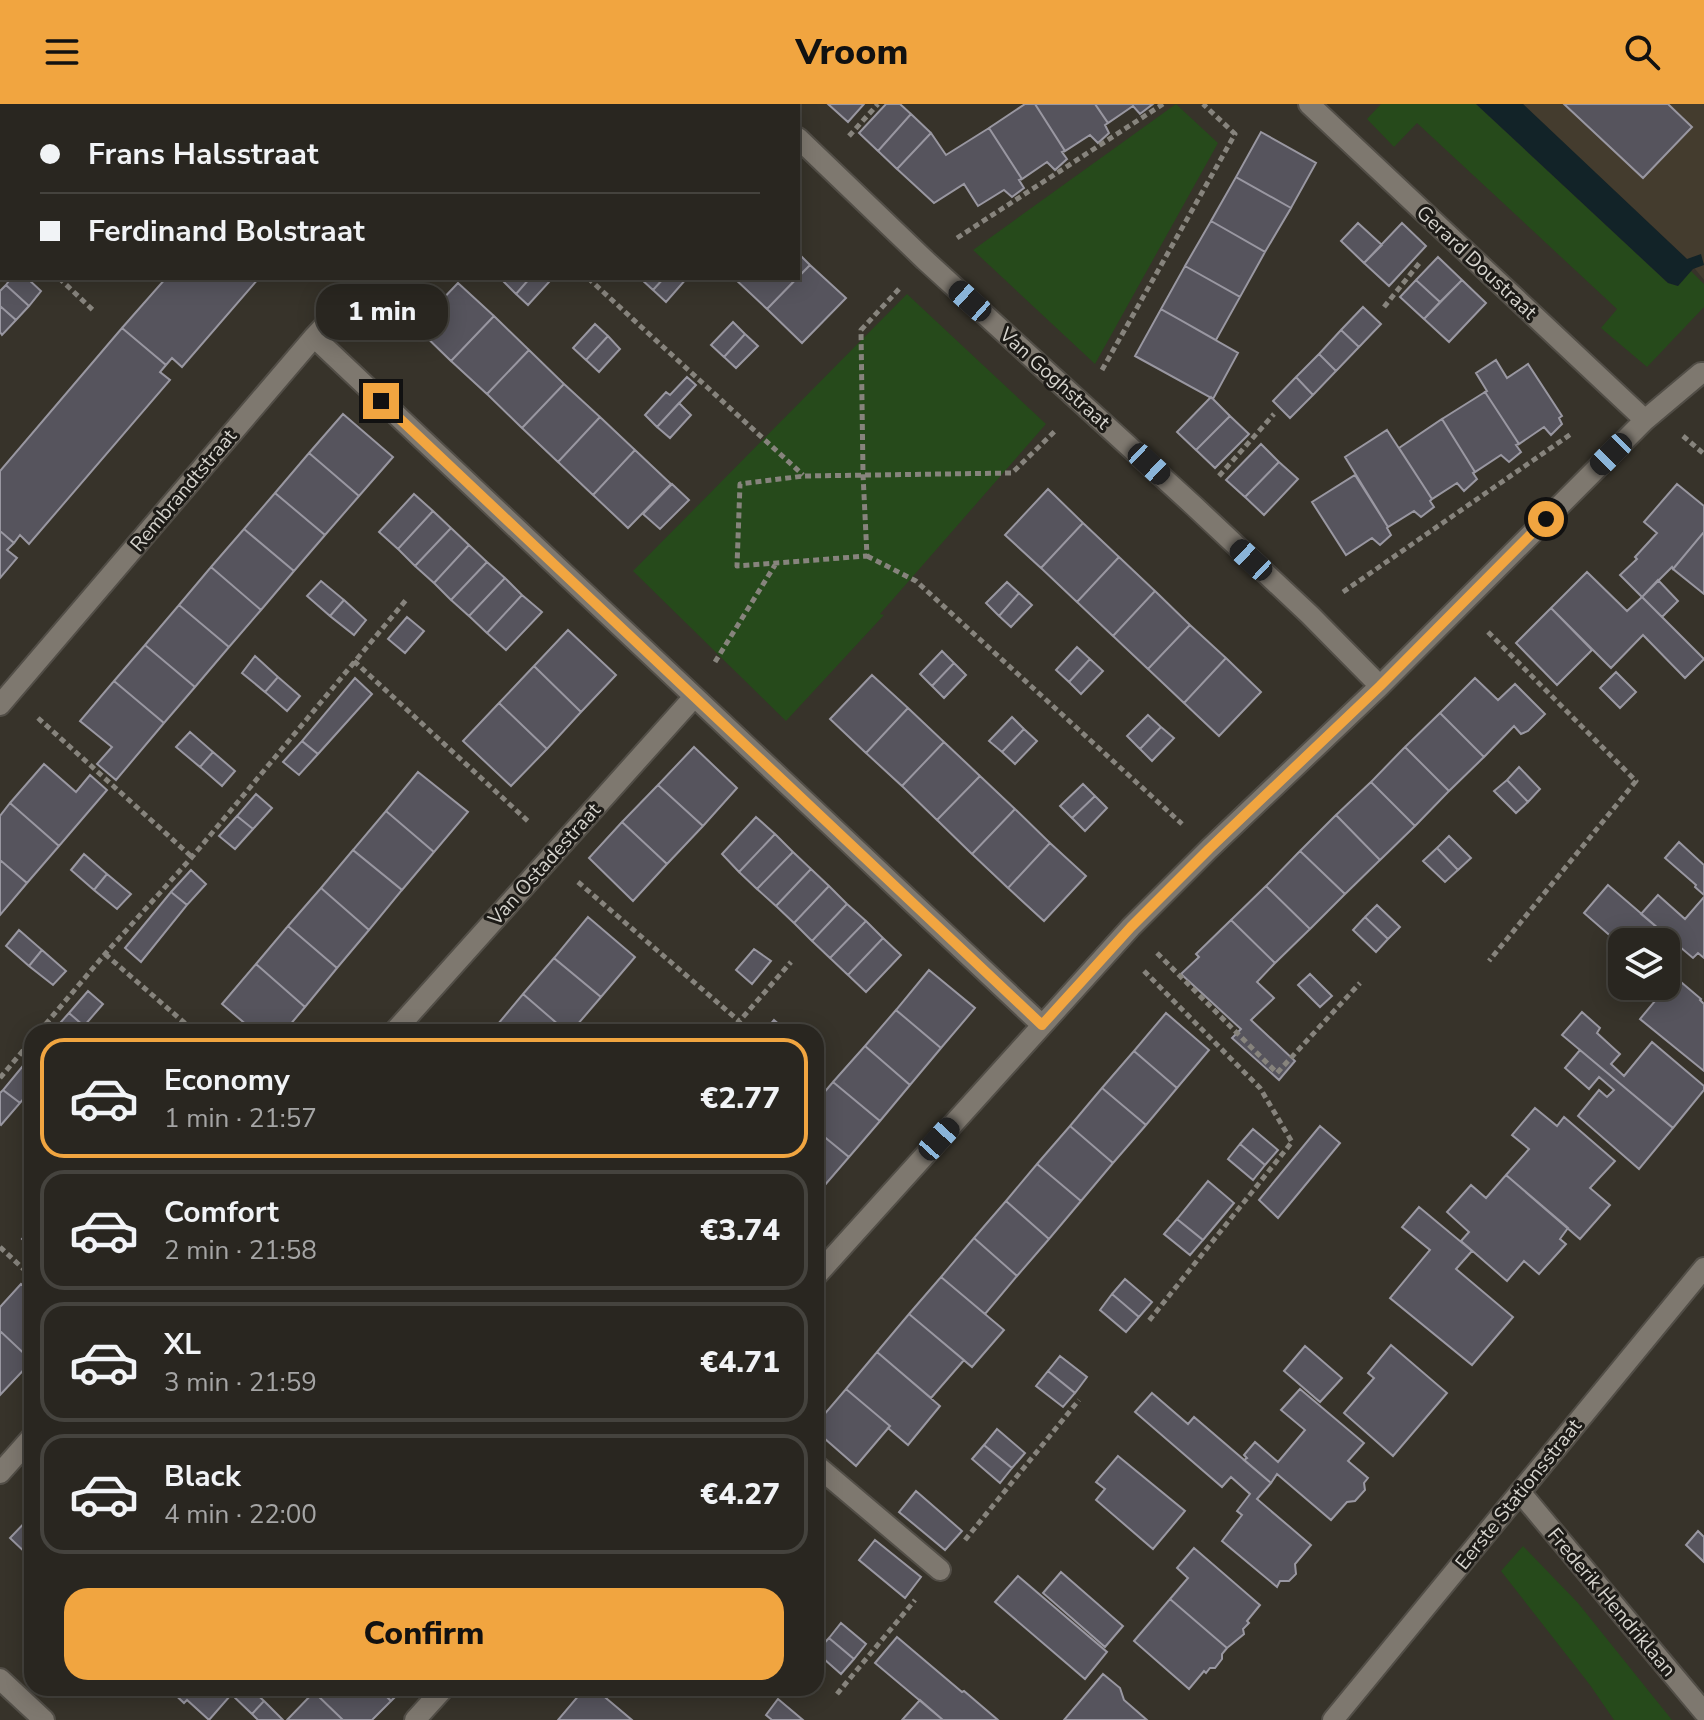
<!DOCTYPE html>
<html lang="en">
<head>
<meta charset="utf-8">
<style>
	:root { --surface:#292620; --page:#312e29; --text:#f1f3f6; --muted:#a5a5a5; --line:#45433e; --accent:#f1a540 }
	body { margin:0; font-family:"Nunito Sans",sans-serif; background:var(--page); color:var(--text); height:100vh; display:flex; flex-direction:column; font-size:30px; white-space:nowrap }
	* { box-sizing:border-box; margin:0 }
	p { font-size:26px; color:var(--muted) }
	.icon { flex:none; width:44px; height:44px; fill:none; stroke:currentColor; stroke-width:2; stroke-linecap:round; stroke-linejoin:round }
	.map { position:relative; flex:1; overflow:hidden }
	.panel { position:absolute; left:24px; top:920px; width:800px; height:672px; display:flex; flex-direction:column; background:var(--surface); border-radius:24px; box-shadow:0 4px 20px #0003,0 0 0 2px var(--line) }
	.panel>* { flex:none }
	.hud { position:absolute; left:0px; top:0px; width:800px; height:176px; box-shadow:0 4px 20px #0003,0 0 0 2px var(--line); display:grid; align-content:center; height:176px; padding:0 40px; background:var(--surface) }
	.controls { position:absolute; left:1608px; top:824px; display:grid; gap:16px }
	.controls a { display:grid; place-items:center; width:72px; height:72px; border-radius:16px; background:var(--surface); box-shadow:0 4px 20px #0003,0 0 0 2px var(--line); font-size:40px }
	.end { position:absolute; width:36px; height:36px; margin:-18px; border:10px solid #f1a540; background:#111; box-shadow:0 0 0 4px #111 }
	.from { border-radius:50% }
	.bubble { position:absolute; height:56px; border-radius:24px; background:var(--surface); box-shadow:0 4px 20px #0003,0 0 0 2px var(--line); font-size:26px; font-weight:800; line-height:56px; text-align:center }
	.car { position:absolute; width:24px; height:48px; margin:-24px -12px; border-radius:10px; box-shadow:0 0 6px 2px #0007; background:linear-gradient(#222 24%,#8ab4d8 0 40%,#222 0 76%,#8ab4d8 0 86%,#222 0) }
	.hud b { display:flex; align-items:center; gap:28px; height:76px; font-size:30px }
	.hud b+b { border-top:2px solid var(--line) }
	.hud i { width:20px; height:20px; background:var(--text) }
	ul { padding:14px 0 0; list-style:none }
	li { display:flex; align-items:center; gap:24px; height:120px; margin:0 16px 12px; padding:0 24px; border:4px solid var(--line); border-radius:24px }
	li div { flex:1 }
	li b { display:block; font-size:30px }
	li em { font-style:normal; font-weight:800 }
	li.on { border-color:var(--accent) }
	li>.icon { width:72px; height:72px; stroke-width:1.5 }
	.button { display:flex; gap:16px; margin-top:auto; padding:16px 40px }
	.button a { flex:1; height:92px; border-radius:24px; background:var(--accent); color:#111; font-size:32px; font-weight:800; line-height:92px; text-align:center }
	header { display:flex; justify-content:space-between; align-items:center; height:104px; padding:0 40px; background:var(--accent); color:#111; font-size:36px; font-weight:800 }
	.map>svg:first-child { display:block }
	.built { fill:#443c2e }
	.green { fill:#264a1b }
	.water { fill:#122328 }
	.building { fill:#56545d; stroke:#9997a1; stroke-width:2 }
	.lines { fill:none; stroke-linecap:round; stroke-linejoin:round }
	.minor-casing { stroke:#524e47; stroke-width:24 }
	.path { stroke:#87847d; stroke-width:5; stroke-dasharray:6 4; stroke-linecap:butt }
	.minor { stroke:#7e786f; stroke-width:20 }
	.route { stroke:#f1a540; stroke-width:10 }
	.labels { text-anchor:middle; stroke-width:6; stroke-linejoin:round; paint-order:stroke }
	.street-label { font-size:20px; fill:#d6d4ce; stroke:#1d1b17 }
</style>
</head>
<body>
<header><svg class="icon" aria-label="menu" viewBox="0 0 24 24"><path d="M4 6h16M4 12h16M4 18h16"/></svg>Vroom<svg class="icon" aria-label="search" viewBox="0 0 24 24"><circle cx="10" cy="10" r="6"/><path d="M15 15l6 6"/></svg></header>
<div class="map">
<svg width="1704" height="1616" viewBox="0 0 1704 1616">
	<rect width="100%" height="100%" fill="#37332a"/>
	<!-- built -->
	<path class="built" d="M1523,0H1704V176L1687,155Z"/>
	<!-- green -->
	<path class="green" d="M1176,0L1218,39L1095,260L973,146Z
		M1381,0H1476L1668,179L1678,182L1691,167L1704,180V203L1647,263L1601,224L1617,205L1417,19L1394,43L1367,15Z
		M907,190L1046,320L880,510L884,511L786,617L633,467Z
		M1523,1442L1578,1499L1672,1616H1614L1590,1581L1501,1467Z"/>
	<!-- water -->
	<path class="water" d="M1476,0H1523L1687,155L1701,150L1704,161L1693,165L1678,182L1668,179Z"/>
	<!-- building -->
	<path class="building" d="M828,0H864L848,18Z
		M886,0H900L911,10L878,47L859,29Z
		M1025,0H1035L1065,47L1062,48L1067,55L1055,66L1047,58L1022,75L989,24Z
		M1035,0H1095L1108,19L1105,21L1109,29L1098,39L1090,31L1065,47Z
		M1095,0H1153L1140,10L1133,2L1108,19Z
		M1564,0H1668L1692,23L1643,74Z
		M911,10L931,29L897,65L878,47Z
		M989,24L1022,75L1019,76L1024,84L1012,93L1004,86L978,102L964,80L934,99L897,65L931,29L946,51Z
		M1261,28L1316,59L1291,104L1236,73Z
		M1236,73L1291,104L1265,148L1211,117Z
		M1211,117L1265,148L1240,193L1185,162Z
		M1358,119L1382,141L1364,159L1341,137Z
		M1402,119L1426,142L1389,182L1364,159Z
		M798,149L810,161L798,173Z
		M1438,153L1462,176L1440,198L1416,176Z
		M810,161L846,194L802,239L767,205Z
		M1185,162L1240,193L1216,236L1161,205Z
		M11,174H27L41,187L29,202L6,181Z
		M166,174H259L182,263L172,254L166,261L122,224Z
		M508,174H530L516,190L504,178Z
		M530,174H546L550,177L528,201L516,190Z
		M640,174H664L653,186Z
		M664,174H687L666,198L653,186Z
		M734,174H797L767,205Z
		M1416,176L1440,198L1424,215L1400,193Z
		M1462,176L1486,199L1449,238L1424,215Z
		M458,179L494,212L451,257L416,223Z
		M6,181L29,202L16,216L0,202V187Z
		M0,202L16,216L2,231L0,228Z
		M1363,203L1381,220L1359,243L1341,226Z
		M1161,205L1238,249L1213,295L1135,252Z
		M494,212L529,246L487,290L451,257Z
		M733,218L745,230L724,253L711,241Z
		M595,220L608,232L586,256L573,244Z
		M122,224L166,261L160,268L170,276L29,440L20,431L14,439L0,427V367Z
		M1341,226L1359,243L1336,267L1319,250Z
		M745,230L758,242L736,264L724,253Z
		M608,232L620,245L599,268L586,256Z
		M529,246L564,280L522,324L487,290Z
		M1319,250L1336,267L1313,291L1296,273Z
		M1496,256L1507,274L1528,260L1562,312L1559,314L1562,320L1551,331L1544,323L1519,340L1485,288L1487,287L1476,269Z
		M687,273L696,281L657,323L645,311L666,288L670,291Z
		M1296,273L1313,291L1290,314L1273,297Z
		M564,280L600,313L558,358L522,324Z
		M1485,288L1519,340L1516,341L1521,348L1509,358L1501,351L1475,368L1442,315Z
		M1211,293L1230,312L1196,346L1177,328Z
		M679,299L691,311L670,334L657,323Z
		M343,310L393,353L359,392L309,349Z
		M1230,312L1249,330L1215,364L1196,346Z
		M600,313L635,346L593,391L558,358Z
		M1442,315L1475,368L1473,369L1477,375L1464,387L1457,379L1432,395L1399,344Z
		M1387,326L1432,395L1430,397L1434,403L1421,413L1414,407L1388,423L1345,353Z
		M1261,340L1279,358L1245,393L1226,376Z
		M635,346L671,380L628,424L593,391Z
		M309,349L359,392L325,431L275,389Z
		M1279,358L1298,375L1264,411L1245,393Z
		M1355,371L1388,423L1387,424L1391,431L1380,441L1372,434L1346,451L1312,398Z
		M672,380L689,396L660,425L643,410Z
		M1677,380L1704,402V428L1673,465L1672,463L1642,493L1620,471L1637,455L1635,453L1657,429L1644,418Z
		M1048,385L1083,419L1041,464L1005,431Z
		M275,389L325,431L294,467L244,425Z
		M414,390L433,407L398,445L379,428Z
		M433,407L451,424L415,462L398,445Z
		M1083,419L1119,453L1077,498L1041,464Z
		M451,424L469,441L434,479L415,462Z
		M244,425L294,467L261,506L211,463Z
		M0,427L14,439L7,446L17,454L0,474Z
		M1704,428V490L1673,465Z
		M469,441L487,458L451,496L434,479Z
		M1119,453L1155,487L1113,532L1077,498Z
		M487,458L505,474L469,512L451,496Z
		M211,463L261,506L229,543L179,501Z
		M1587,468L1627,507L1642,493L1704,555L1685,574L1643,531L1611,564L1551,504Z
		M505,474L522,491L487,529L469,512Z
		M1658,476L1678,497L1662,513L1642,493Z
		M321,477L344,496L330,512L307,492Z
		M1007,478L1019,489L999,512L986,499Z
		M1155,487L1190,521L1148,565L1113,532Z
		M1019,489L1032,501L1011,523L999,512Z
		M522,491L542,508L506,546L487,529Z
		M344,496L366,516L354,531L330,512Z
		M179,501L229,543L195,583L145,541Z
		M1551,504L1592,546L1557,581L1516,539Z
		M407,513L424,527L405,549L388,535Z
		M1190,521L1226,554L1184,599L1148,565Z
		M568,526L616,571L581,608L534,562Z
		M145,541L195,583L164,619L114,577Z
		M1077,543L1090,555L1069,578L1056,566Z
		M942,547L954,559L932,582L920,570Z
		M255,552L278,573L265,588L242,569Z
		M1226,554L1261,588L1219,632L1184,599Z
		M1090,555L1103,567L1081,590L1069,578Z
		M954,559L966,571L944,594L932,582Z
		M534,562L581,608L547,645L499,599Z
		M1616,568L1636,588L1620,604L1600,584Z
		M872,571L908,604L866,649L830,615Z
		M278,573L300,592L287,607L265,588Z
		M355,574L372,590L318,650L302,637Z
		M1475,574L1498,596L1515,580L1545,610L1528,627L1521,630L1514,622L1484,653L1440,609Z
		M114,577L164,619L116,676L97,660L112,643L80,617Z
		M499,599L547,645L511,682L463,637Z
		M908,604L944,638L902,682L866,649Z
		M1440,609L1484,653L1449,687L1405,643Z
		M1148,611L1161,623L1140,645L1127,632Z
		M1012,613L1024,625L1002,648L989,637Z
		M1161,623L1174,634L1152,657L1140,645Z
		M1024,625L1037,637L1015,660L1002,648Z
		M190,628L213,648L200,663L176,643Z
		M302,637L318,650L299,671L283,658Z
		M944,638L980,672L937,716L902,682Z
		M694,643L737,684L703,722L658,681Z
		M1405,643L1449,687L1415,722L1371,678Z
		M213,648L235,667L222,682L200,663Z
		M44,660L76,688L90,671L107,686L59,742L10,699Z
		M1519,663L1540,685L1528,698L1507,676Z
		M418,668L468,708L434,748L386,707Z
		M980,672L1015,705L972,750L937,716Z
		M1507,676L1528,698L1516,709L1494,687Z
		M1371,678L1415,722L1380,756L1336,711Z
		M1083,680L1095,692L1072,714L1060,702Z
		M658,681L703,722L667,760L622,718Z
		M256,690L272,704L253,725L237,712Z
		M1095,692L1107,704L1085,727L1072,714Z
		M10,699L59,742L27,779L0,756V712Z
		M1015,705L1050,739L1008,784L972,750Z
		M386,707L434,748L402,786L353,746Z
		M1336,711L1380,756L1345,790L1300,747Z
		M237,712L253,725L235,745L219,732Z
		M756,713L775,730L739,768L722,750Z
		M622,718L667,760L633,797L589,754Z
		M775,730L793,748L757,785L739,768Z
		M1449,732L1471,754L1458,766L1437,744Z
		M1679,738L1704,761V791L1695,783L1696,781L1665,754Z
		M1050,739L1086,772L1044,817L1008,784Z
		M1437,744L1458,766L1445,778L1423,757Z
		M353,746L402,786L369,826L321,784Z
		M1300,747L1345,790L1310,825L1266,782Z
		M793,748L811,765L776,802L757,785Z
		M84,750L107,770L94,786L71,766Z
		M0,756L27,779L0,811Z
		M811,765L829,782L794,819L776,802Z
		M191,766L206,780L187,801L171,788Z
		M107,770L131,790L117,805L94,786Z
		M1608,781L1672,836L1666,843V838H1622V842L1584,809Z
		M829,782L847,800L812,837L794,819Z
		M1266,782L1310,825L1275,859L1231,816Z
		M321,784L369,826L337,864L288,822Z
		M171,788L187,801L141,858L125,844Z
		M1658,791L1685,815L1704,793V854L1698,849L1693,854L1641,810Z
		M847,800L866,817L830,854L812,837Z
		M1377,801L1400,823L1388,835L1365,813Z
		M588,813L635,853L601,893L554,854Z
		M1365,813L1388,835L1376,848L1353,826Z
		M1231,816L1275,859L1257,878L1274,894L1251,916L1295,957L1279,976L1232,934L1241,925L1181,870L1199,853L1196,850Z
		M866,817L883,834L848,871L830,854Z
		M288,822L337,864L305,903L256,860Z
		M19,826L42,846L29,862L6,842Z
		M883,834L901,851L866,888L848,871Z
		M754,845L771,857L752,880L736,866Z
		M42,846L66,867L53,881L29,862Z
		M554,854L601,893L571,928H567L523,890Z
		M256,860L305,903L284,928H255L222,900Z
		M929,866L975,904L941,944L896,906Z
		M1310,870L1332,892L1320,903L1298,881Z
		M1675,873L1701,895L1700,896L1704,900V967L1640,915Z
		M88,887L103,900L84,922L69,909Z
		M523,890L567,928H495L493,926Z
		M896,906L941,944L910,981L865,942Z
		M1582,908L1600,924L1597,929L1620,950L1611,960L1624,972L1652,938L1704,982V986L1673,1024L1562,931Z
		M69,909L84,922L80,928H52Z
		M1166,909L1209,946L1177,984L1134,947Z
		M774,916L788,928H764Z
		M865,942L910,981L880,1017L833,978Z
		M1580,946L1673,1024L1639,1065L1578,1012L1599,986L1607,993L1614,986L1599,973L1589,985L1565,964Z
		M1134,947L1177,984L1146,1021L1102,984Z
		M22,963L32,972V985L20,999L3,986Z
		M833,978L880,1017L849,1053L816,1026V998Z
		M1102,984L1146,1021L1113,1059L1070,1022Z
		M3,986L20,999L1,1021L0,1020V989Z
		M1535,1004L1557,1022L1564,1013L1615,1057L1590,1084L1610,1101L1580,1135L1506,1071L1529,1045L1512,1031Z
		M1070,1022L1113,1059L1081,1097L1037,1060Z
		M1320,1022L1340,1039L1278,1114L1259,1096Z
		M1253,1025L1278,1046L1265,1061L1240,1040Z
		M816,1026L849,1053L818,1089L816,1087Z
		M1240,1040L1265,1061L1253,1076L1228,1055Z
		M1037,1060L1081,1097L1049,1135L1006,1097Z
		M1506,1071L1568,1124L1560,1135L1566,1140L1539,1170L1524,1157L1507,1177L1461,1137L1469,1128L1447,1108L1471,1081L1486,1094Z
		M1208,1077L1234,1099L1203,1136L1177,1115Z
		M1006,1097L1049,1135L1017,1172L974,1134Z
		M1419,1103L1472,1147L1456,1165L1513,1213L1472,1261L1390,1194L1430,1146L1402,1123Z
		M1177,1115L1203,1136L1190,1151L1164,1130Z
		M32,1124V1144L22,1135Z
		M974,1134L1017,1172L985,1210L941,1173Z
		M941,1173L1004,1226L972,1263L909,1210Z
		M1125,1175L1152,1198L1139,1213L1112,1190Z
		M21,1180L32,1190V1257L0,1227V1203Z
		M1112,1190L1139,1213L1126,1228L1100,1206Z
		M909,1210L964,1256L931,1294L877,1248Z
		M0,1227L32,1257L0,1291Z
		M1391,1241L1447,1289L1393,1352L1344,1309L1374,1274L1368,1269Z
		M1305,1242L1342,1274L1320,1298L1284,1267Z
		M877,1248L940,1302L908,1341L888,1324L890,1322L846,1285Z
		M1060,1252L1087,1273L1075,1289L1048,1267Z
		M1048,1267L1075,1289L1063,1303L1036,1282Z
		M846,1285L890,1322L856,1362L816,1327V1320Z
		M1300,1285L1364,1339L1348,1357L1368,1374L1364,1379L1365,1386L1355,1397L1347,1398L1331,1416L1277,1370L1271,1379L1244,1356L1247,1354L1244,1351L1255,1338L1278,1358L1305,1326L1281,1306Z
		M1152,1289L1188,1320L1194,1313L1271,1379L1257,1395L1311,1441L1295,1460L1296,1470L1289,1477H1280L1277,1483L1222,1437L1242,1411L1237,1407L1250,1390L1231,1373L1222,1383L1135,1308Z
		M997,1325L1025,1349L1012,1364L984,1341Z
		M984,1341L1012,1364L1000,1379L972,1355Z
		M1118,1352L1185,1407L1153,1445L1096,1396L1105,1385L1096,1378Z
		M916,1387L962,1427L945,1446L899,1408Z
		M32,1411V1455L10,1434Z
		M1698,1427L1704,1433V1458L1686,1441Z
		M875,1436L921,1473L905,1494L859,1456Z
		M1194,1444L1260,1501L1247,1517L1249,1519L1243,1525L1244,1530L1227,1544L1170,1495L1188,1474L1177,1464Z
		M1061,1468L1123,1522L1105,1543L1043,1489Z
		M1018,1472L1107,1548L1085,1575L995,1498Z
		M1170,1495L1227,1544L1222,1550V1555L1215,1564H1210L1206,1569L1204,1567L1189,1585L1134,1537Z
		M841,1519L866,1540L854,1555L829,1534Z
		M897,1533L962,1588L964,1587L998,1616H943L875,1559Z
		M829,1534L854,1555L841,1570L816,1548Z
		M1103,1570L1120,1584L1124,1596L1147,1616H1064Z
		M168,1584H237L209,1616L187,1596L184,1599Z
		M237,1584H250L264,1597L252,1610L231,1590Z
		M319,1584H378L391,1597L372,1616H343L314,1588Z
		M378,1584H404L391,1597Z
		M585,1584H594L632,1616H558Z
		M314,1588L343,1616H287Z
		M778,1595L803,1616H772L766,1611Z
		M920,1596L943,1616H902Z
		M264,1597L283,1616H258L252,1610Z"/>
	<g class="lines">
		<!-- minor casing -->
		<g class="minor-casing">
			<path id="minor" d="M338,0L340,2
				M762,0L764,2
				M1309,0L1645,316
				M530,2L532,0
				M798,34L925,156L1193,401L1310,511L1380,582
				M314,233L1042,921
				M0,601L314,233L369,174
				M394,928L694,593
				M816,1172L1131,823L1209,745L1380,582L1645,316L1701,269H1704
				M816,1361L940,1466
				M0,1369L32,1333
				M1520,1388L1704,1608
				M0,1575L44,1616
				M415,1616L444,1584
				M1333,1616L1704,1164"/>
		</g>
		<!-- path -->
		<path class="path" d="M154,2L155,0
			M849,32L878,0
			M0,133L2,135
			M957,134L1163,0
			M0,168L2,166
			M59,174L95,208
			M588,174L803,371
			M899,185L861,226L863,370L867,452L737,462L740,380L804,372L1012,369L1055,327
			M1384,203L1421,157
			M1102,266L1235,30L1203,0
			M1683,332L1704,350
			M1219,372L1274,310
			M867,452L916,477L1182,720
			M1343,488L1571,330
			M1488,528L1636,677L1489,857
			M354,557L530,719
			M715,558L775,461
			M38,614L192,753
			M578,778L739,917
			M1157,849L1277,969L1360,879
			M105,850L195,928
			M1144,867L1260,984L1292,1038L1148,1218
			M39,928L105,850L192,753L406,496
			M730,928L791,858
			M0,974L32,936
			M0,1143L32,1173
			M965,1436L1079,1296
			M837,1590L915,1496"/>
		<!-- minor -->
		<use href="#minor" class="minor"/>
	</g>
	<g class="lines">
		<!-- route -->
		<path class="route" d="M381,297L1042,921L1131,823L1209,745L1380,582L1546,415"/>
	</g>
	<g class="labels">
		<!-- street labels -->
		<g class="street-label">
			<text transform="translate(1477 158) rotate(43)" y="7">Gerard Doustraat</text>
			<text transform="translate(1055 274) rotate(42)" y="7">Van Goghstraat</text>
			<text transform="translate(183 386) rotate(-50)" y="7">Rembrandtstraat</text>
			<text transform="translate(544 760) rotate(-48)" y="7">Van Ostadestraat</text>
			<text transform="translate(1518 1390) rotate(-51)" y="7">Eerste Stationsstraat</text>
			<text transform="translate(1612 1498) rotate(50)" y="7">Frederik Hendriklaan</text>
		</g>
	</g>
</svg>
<div class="controls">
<a><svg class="icon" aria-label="layers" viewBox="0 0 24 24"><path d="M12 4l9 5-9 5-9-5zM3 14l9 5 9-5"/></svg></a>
</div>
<i class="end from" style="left:1546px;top:415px"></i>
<i class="end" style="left:381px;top:297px"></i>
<div class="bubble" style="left:316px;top:180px;width:132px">1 min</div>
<i class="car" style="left:970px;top:197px;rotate:312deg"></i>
<i class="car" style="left:1611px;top:350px;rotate:225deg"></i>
<i class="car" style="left:1149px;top:360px;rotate:133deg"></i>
<i class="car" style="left:1251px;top:456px;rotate:313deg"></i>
<i class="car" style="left:939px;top:1035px;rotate:42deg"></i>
<div class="hud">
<b><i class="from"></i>Frans Halsstraat</b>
<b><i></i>Ferdinand Bolstraat</b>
</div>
<section class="panel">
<ul>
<li class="on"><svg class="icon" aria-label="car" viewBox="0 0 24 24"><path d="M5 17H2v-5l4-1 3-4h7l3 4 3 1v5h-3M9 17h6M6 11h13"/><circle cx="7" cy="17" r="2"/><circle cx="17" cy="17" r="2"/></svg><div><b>Economy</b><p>1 min · 21:57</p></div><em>€2.77</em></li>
<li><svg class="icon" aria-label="car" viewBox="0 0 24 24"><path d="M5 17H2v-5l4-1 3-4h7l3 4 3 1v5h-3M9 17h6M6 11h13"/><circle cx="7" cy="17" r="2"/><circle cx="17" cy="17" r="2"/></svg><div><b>Comfort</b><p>2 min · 21:58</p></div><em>€3.74</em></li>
<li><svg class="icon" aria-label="car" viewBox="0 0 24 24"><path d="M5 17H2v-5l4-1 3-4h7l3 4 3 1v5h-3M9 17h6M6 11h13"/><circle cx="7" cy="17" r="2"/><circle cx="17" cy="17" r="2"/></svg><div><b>XL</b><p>3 min · 21:59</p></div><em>€4.71</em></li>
<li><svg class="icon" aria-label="car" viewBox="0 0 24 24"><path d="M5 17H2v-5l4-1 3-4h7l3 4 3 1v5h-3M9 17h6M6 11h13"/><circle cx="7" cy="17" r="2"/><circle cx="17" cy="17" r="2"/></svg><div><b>Black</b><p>4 min · 22:00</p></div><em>€4.27</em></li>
</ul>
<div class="button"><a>Confirm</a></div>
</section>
</div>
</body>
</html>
